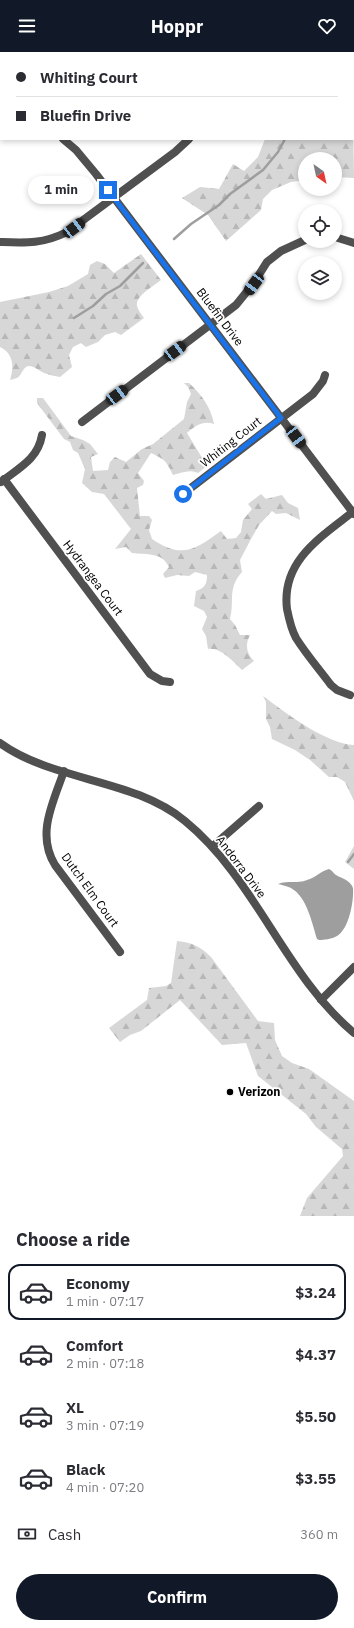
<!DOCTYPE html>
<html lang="en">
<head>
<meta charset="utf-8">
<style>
	:root { --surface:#fff; --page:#f2f2f3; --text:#2b2b33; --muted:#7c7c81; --line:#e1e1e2; --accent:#111827 }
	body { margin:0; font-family:"IBM Plex Sans",sans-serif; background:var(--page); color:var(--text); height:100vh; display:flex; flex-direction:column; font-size:15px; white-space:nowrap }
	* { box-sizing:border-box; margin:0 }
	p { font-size:13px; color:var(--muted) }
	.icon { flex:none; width:22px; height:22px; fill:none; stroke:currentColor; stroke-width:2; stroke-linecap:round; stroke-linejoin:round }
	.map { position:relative; height:1164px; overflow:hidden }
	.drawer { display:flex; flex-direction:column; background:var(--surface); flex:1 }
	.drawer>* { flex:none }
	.top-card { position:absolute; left:0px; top:0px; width:354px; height:88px; box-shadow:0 2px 6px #0003; display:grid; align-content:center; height:88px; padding:0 16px; background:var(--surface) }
	.needle { width:26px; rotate:147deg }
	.tools { position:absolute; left:298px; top:100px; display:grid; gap:8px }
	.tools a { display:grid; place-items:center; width:44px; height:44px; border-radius:50%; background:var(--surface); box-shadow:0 2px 6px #0003; font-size:20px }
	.end { position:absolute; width:18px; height:18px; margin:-9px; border:5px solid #1a73e8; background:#fff; box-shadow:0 0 0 2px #fff }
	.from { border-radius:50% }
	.bubble { position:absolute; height:28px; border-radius:14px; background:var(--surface); box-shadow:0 2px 6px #0003; font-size:13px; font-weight:700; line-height:28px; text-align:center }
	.car { position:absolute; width:12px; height:24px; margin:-12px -6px; border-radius:5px; box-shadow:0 0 3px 1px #0007; background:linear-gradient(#222 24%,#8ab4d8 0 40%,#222 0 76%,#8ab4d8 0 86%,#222 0) }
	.top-card b { display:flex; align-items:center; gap:14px; height:38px; font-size:15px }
	.top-card b+b { border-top:1px solid var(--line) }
	.top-card i { width:10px; height:10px; background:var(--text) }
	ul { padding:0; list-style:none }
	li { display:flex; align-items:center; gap:12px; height:56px; margin:0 8px 6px; padding:0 8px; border:2px solid transparent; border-radius:12px }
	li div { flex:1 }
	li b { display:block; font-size:15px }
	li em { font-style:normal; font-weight:700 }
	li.on { border-color:var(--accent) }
	li>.icon { width:36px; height:36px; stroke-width:1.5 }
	h2 { padding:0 16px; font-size:18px; line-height:48px }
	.pay { display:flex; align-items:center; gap:10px; height:44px; padding:0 16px; font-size:15px }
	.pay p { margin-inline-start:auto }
	.cta { display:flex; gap:8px; margin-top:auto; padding:8px 16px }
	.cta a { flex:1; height:46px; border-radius:24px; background:var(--accent); color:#fff; font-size:16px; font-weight:700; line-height:46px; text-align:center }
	header { display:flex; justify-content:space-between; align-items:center; height:52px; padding:0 16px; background:var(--accent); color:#fff; font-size:18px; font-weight:700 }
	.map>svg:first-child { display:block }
	.forest { fill:url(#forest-firs) }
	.water { fill:#9e9e9e }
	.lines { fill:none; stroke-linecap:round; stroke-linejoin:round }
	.stream { stroke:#9e9e9e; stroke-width:2.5 }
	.primary-casing { stroke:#dbdbdb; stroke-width:12 }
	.minor { stroke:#505050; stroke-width:8 }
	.primary { stroke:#000; stroke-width:10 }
	.route { stroke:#1a73e8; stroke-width:5 }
	.poi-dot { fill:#000; stroke:#fff; stroke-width:1.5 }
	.labels { text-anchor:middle; stroke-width:3.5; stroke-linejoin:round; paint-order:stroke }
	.street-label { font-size:12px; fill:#000; stroke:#fff }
	.poi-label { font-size:12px; font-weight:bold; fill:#000; stroke:#fff; text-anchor:start }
</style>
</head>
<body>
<header><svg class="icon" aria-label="menu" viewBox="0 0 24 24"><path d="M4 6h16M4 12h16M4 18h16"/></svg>Hoppr<svg class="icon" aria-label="heart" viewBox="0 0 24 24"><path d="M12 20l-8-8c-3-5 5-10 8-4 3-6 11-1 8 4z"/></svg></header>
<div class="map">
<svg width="354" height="1164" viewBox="0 0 354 1164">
	<defs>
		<pattern id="forest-firs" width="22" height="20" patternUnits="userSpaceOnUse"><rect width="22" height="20" fill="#d7d7d7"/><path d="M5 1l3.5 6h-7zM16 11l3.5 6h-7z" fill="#b7b7b7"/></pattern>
	</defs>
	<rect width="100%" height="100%" fill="#fff"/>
	<!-- forest -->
	<path class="forest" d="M273,0H354V30H353V1Z
		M353,56L354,126L335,125V107H305V128L291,130L272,138L263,147L261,158L226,189L208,163L182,146L200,135L219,137L233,112L244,119L258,105L265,87H353Z
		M141,202L161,228C154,234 135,244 137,254C138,258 141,262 144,266L121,283L115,280L105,283L98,290L86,295L81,291L73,295L69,303L72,315L60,325C55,324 49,323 44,321C39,319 29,309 24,317C18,325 22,325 10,328C14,315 14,302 0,295V250L49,240L68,234L88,222L90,213L97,209L105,212L114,221Z
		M184,331H189C201,342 211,355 214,372C204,368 194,374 187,381L207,414L198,421C189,417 182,421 173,423C166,409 166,408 151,401L138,421L144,429L143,433L137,436L140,464H149L152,468L149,478L152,487C181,507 195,498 221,479L227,487L236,486L241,480L243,468L252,457L248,452L261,442L266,447L282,443L288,451L298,456L300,468L286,461L276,462L272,459L259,473L251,487L240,508L242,520C227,537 235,547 230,567L235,573L240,583H250C245,593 246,601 254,609L242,618C232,609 221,595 208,597L206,584L202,577L207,565L204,559L194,554L196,539C205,536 207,532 207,523L195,520L189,524L177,523L165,526L163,522L169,515C162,500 148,503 132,501L126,495L115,497L131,477L104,442L92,440L82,431L85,417L78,401L73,398L70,390L64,387L37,351V346H43L71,384L83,388L90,392L98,402L91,405L93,419L108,418L110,410L115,405L126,410L142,397L153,392L184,367L187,350L191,342L188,335Z
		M263,644C286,661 326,692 354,693V749L345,730L337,725H329L310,708L295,698L272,687L270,675L266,667V650Z
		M354,794V817L345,810Z
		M177,889C193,891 200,894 211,905L258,969L274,971L275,988L282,1004L292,1011L309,1017L354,1049V1164H300L307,1146L343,1104L342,1097L316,1075L306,1062L258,1024L246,991L222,993L180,948L141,979L130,983L120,990L109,976L147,948L149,936L166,934L171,931Z"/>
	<!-- water -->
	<path class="water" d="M329,817C333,819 333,821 336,823C343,827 350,828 353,836C354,849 349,877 337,884C332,887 324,888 319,888L317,887C312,871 307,845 291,836C287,834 282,833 278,832C288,828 297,832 307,828C315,826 321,819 329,817Z"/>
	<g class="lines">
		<!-- stream -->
		<path class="stream" d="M353,15L354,14
			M174,187L191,172L219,153L230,142L263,118L278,100L285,87
			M74,266L93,254L106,242L120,234L143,211
			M348,810L354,802"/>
		<!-- primary casing -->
		<g class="primary-casing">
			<path id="primary" d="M17,1L18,0
				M0,31L1,29"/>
		</g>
		<!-- minor -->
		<path class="minor" d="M215,0V1
			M0,50L1,51
			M63,87L76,98L96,122L354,462
			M335,185L354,191
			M0,190C26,191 43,192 67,180L175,100L189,87
			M82,370L236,253L253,232L267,210L281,199L305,188
			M4,427L150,622L162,629L170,630
			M1,430C19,416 38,407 42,383
			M183,442L313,342L323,329L325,323
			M350,643L337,638L331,633C319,617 306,602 296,586C291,577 289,567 287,557C281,509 321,485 354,459
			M0,691C54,730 133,726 185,769C256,827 284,922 354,981
			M64,719C53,751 36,782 55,813L120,900
			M213,794L259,754
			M321,948L354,915"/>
		<!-- primary -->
		<use href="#primary" class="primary"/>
	</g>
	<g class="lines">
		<!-- route -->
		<path class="route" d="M108,138L281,366L183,442"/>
	</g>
	<!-- markers -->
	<circle class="poi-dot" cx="230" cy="1040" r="4"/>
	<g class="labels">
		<!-- street labels -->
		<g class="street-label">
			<text transform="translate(220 265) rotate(53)" y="4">Bluefin Drive</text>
			<text transform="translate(231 390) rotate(-38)" y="4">Whiting Court</text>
			<text transform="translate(93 526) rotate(53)" y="4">Hydrangea Court</text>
			<text transform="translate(241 815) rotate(53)" y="4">Andorra Drive</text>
			<text transform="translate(90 838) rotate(54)" y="4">Dutch Elm Court</text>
		</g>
		<!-- poi labels -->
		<g class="poi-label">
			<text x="238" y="1044">Verizon</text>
		</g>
	</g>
</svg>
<div class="tools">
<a><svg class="needle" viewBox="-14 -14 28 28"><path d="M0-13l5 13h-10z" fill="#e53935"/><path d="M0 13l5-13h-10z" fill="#7c7c81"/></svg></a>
<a><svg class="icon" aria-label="locate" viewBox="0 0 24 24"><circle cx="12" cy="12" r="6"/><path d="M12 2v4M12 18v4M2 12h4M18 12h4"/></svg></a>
<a><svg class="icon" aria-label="layers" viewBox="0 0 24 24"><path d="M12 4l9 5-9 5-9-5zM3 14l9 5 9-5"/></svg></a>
</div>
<i class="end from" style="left:183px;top:442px"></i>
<i class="end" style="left:108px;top:138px"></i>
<div class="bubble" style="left:28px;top:124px;width:66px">1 min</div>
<i class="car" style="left:74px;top:176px;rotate:53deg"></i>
<i class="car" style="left:254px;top:232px;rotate:217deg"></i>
<i class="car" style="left:175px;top:299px;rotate:53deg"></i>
<i class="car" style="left:117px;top:343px;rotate:53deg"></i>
<i class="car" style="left:296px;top:385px;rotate:143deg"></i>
<div class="top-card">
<b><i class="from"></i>Whiting Court</b>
<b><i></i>Bluefin Drive</b>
</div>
</div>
<section class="drawer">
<h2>Choose a ride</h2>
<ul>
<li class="on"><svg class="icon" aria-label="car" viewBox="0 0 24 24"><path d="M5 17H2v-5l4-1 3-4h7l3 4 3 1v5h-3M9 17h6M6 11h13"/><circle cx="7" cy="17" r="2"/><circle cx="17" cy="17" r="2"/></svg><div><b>Economy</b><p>1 min · 07:17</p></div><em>$3.24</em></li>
<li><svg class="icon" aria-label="car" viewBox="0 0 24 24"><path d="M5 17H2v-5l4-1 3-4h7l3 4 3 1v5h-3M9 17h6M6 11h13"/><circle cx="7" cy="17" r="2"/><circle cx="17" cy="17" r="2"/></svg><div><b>Comfort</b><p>2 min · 07:18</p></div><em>$4.37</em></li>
<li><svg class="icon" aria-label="car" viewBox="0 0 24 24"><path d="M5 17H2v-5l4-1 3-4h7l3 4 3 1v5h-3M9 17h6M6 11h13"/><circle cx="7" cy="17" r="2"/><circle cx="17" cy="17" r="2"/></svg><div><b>XL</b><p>3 min · 07:19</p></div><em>$5.50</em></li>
<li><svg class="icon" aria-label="car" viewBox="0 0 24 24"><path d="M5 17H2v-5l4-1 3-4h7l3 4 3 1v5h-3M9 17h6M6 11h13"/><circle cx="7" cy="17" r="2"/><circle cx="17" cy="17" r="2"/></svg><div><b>Black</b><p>4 min · 07:20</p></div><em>$3.55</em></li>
</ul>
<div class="pay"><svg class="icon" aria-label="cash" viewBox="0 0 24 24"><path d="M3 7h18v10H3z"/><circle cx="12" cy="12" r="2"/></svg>Cash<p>360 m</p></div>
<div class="cta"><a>Confirm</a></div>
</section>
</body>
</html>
